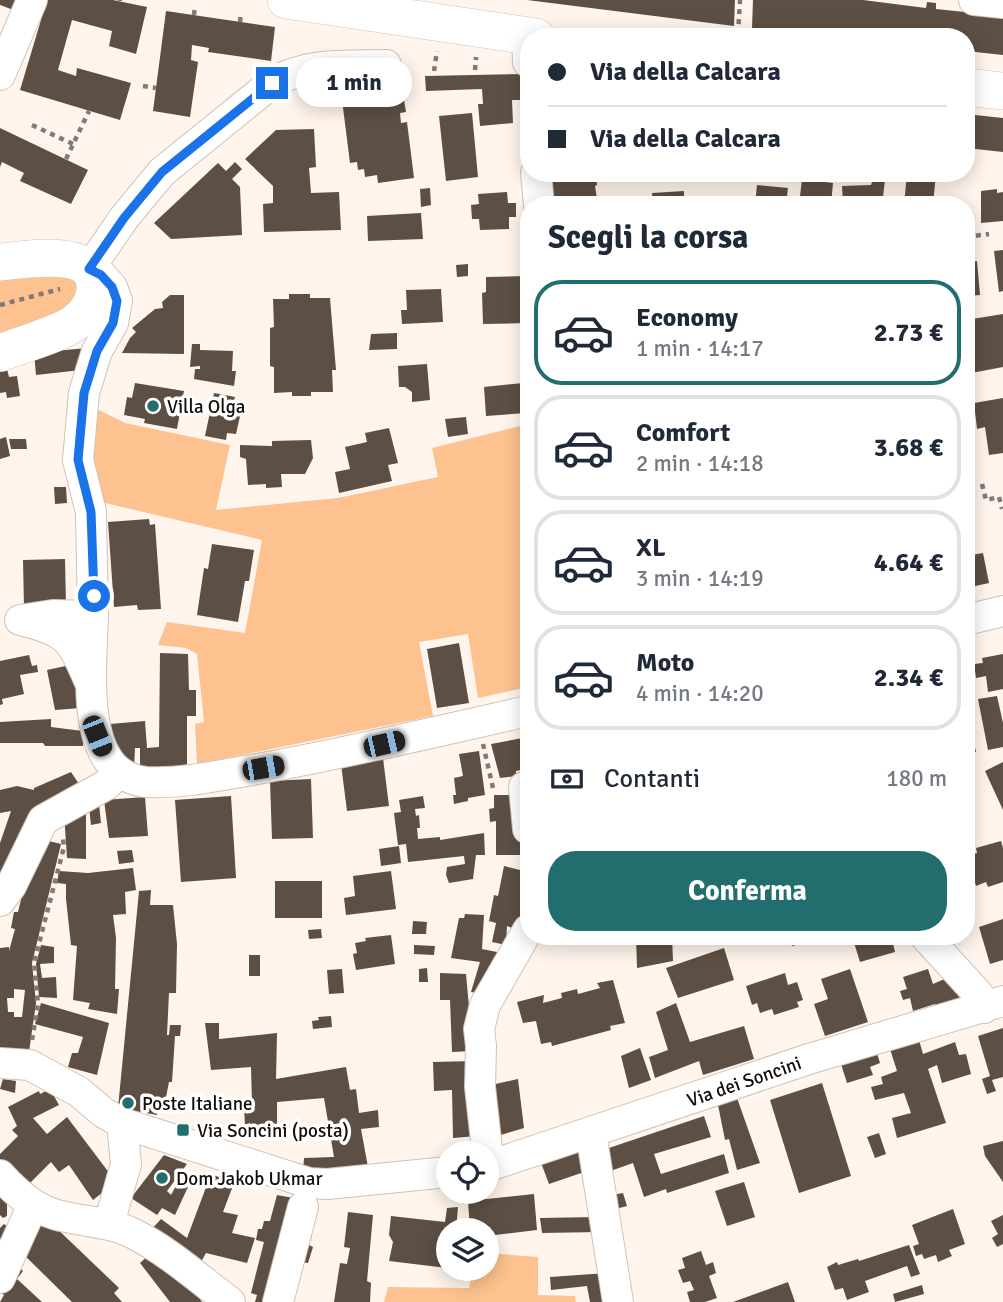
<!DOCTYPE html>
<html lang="it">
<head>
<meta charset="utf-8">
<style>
	:root { --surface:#fff; --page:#f2f2f3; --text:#1f2937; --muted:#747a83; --line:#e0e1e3; --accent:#226d6d }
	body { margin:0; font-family:Signika,sans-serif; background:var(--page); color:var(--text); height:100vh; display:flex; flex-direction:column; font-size:26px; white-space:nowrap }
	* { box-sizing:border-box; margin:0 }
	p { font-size:23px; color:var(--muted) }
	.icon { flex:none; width:38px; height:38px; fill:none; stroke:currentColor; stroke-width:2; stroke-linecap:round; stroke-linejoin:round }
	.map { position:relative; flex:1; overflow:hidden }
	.details { position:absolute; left:520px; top:196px; width:455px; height:749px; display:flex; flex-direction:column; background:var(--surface); border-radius:28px; box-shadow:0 4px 18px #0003 }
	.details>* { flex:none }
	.hud { position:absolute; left:520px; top:28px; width:455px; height:154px; border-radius:28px; box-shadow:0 4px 18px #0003; display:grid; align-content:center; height:154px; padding:0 28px; background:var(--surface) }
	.fabs { position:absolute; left:436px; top:1141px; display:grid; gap:14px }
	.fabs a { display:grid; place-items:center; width:63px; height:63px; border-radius:50%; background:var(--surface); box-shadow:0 4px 18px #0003; font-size:35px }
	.end { position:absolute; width:32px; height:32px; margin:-16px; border:9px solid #1a73e8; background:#fff; box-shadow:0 0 0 4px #fff }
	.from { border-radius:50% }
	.bubble { position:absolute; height:49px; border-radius:24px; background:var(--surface); box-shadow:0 4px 18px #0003; font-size:23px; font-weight:700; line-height:49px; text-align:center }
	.car { position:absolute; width:21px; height:42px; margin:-21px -10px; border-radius:9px; box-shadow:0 0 5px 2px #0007; background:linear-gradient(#222 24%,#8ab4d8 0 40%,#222 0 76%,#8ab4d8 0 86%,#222 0) }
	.hud b { display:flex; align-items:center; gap:24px; height:66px; font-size:26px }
	.hud b+b { border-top:2px solid var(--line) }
	.hud i { width:18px; height:18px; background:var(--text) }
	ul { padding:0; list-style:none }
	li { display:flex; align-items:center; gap:21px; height:105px; margin:0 14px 10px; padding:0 14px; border:4px solid var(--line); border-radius:28px }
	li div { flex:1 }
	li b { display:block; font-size:26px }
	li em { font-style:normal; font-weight:700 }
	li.on { border-color:var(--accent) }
	li>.icon { width:63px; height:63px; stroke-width:1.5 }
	h2 { padding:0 28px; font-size:32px; line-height:84px }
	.pay { display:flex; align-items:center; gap:18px; height:77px; padding:0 28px; font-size:26px }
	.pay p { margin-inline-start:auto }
	.action { display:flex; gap:14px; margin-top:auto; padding:14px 28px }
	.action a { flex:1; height:80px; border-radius:28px; background:var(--accent); color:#fff; font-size:28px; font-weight:700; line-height:80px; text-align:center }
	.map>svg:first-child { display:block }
	.green { fill:#fdc28f }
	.building { fill:#5d4f43; fill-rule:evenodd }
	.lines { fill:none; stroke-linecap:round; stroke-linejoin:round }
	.minor-casing { stroke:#d2c2b5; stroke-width:32 }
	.major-casing { stroke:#d2c2b5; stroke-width:38 }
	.path { stroke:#817973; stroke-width:4.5; stroke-dasharray:5 5; stroke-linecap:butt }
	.minor { stroke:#fff; stroke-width:30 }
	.major { stroke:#fff; stroke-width:37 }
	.route { stroke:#1a73e8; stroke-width:9 }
	.poi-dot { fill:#226d6d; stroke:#fff; stroke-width:2.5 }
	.labels { text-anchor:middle; stroke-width:7; stroke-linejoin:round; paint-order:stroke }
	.poi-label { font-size:19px; fill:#130e09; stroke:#fff; text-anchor:start }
	.street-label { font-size:19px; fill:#130e09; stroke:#fff }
</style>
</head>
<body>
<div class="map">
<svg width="1003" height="1302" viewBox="0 0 1003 1302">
	<rect width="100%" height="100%" fill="#fff5ec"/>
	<!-- green -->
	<path class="green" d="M57,269L79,279L76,304L0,340V275Z
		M95,408L125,423L230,445L216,510L338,498L438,477L432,448L528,424V687L478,698L468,634L419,642L433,716L197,764L195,724L204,722L197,654L186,648L158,645L167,622L245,633L262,540L101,502L93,463Z
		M487,1253L538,1257V1295L575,1296L576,1302H384L388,1287L469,1288L473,1269H486Z"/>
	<!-- building -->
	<path class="building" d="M0,0H24L19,12L0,5Z
		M47,0H113L147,7L136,54L109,46L112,31L72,20L58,70L76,76L77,68L131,83L120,120L20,90Z
		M527,0H735L734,26Z
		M753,0H863L926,8L927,2L936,3V9L1003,16V55L966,51V37H833L752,28Z
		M166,11L275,27L271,61L208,52L209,48L192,45L191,60L198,62L190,117L153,111Z
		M522,74L524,100H512L513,123L480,126L478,104H483L482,89L426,91L425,76Z
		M400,76L406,112L400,113L401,123L407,122L414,178L378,183L377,175L365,177L364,169L358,170L357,162L350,163L340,84Z
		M472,113L478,177L446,181L439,116Z
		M966,114L1003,118V152L966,148Z
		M0,128L88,170L71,204L20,181L24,173L2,162L0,167Z
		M314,129L316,167L309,168L311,193L339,192L341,230L264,232L263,204L273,203V186L245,159L276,130Z
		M235,162L242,169L232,179L240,187L242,235L171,239L154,223L218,163L226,171Z
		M549,173L596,174L597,185L595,186L598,205H551Z
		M907,173H936L933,205H904Z
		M802,179L833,183L831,205H799Z
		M885,180L882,205H843L842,186L871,185L872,182Z
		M757,185L788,188L786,205H755Z
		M430,188L431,205L421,207L420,189Z
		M997,189V193L1003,192V221L981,223V191Z
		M684,191V205H653L652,193Z
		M507,192L508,203H516V217H509V229L480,230L479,219H472L471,205L479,204L478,194Z
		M421,213L423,239L368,241L367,216Z
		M1003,250V291L999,292L994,251Z
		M977,261L980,295L966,296V262Z
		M468,264V276L457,277L456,265Z
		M526,276L528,323L483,324L482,293L486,292V277Z
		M441,289L443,322L402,324L401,310H407L406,290Z
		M289,294H310V298H330L336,370H332L333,392H311V396H292V392L274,393V367L270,366V328L274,327L273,299H289Z
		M170,295H184V354L122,353L130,338L136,332L132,328L155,309L163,308L162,302Z
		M1003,314V367L966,374V320Z
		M397,333V349L369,350L371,334Z
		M192,344H200V350L233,351L232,371H236L234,386L194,379L195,369H200V366L190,367Z
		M87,348L81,370L36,375L34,353Z
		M427,364L430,400L412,402V392L405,387H399L398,366Z
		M6,365L9,377L17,376L20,396L7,398L6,392L0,393V367Z
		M135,383L184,391L177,429L144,423L145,419L124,415L127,397L132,398Z
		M523,383L526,413L486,416L484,387Z
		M214,393L235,397L232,410L241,412L236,434L227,433L226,440L205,436Z
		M1003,398V453L989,455L985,427L977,429L974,403Z
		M466,417L468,434L448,437L445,419Z
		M389,428L398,463L388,465L392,481L339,493L335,472L350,469L345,447L367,442L365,433Z
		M6,437L10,456L0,459V439Z
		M9,439H26L27,449H11Z
		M311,440L313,458L305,474H281L282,487L266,488V484L248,485L246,459L240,457V445L272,446V441Z
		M54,487H66L67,503L55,504Z
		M149,519L150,525L155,524L161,609L138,610L137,605L114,607L108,522Z
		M212,544L254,550L249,581H245L238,622L197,615L204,568L208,569Z
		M983,553L989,583L966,588V556Z
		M65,559L66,606L24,607L23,560Z
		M459,643L469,703L437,708L427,649Z
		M160,653L188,654L189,690H196V716H187V771L140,773V748H135L134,769L124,766L102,709L108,708L110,724L145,721L147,748L159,747Z
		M1003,654V689L988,692L986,676L976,678L974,664L983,663L982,658Z
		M29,655L32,666L37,665L38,672L20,675L24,694L2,699L3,704L0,705V661Z
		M70,665L81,708L55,710L47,670Z
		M997,696L1003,723V747L988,750L978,699Z
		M51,719V727L83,731V746H45L43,743H0V722Z
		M969,722L976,752L966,755V723Z
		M528,737V768L516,771V776L500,778L491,744Z
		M479,751L485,795L468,798V801L454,804L453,795H456L454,778L463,776L459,754Z
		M383,758L389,806L347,811L341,764Z
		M1003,762V810L985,771Z
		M71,772L81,787L0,896V843L11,811L0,813V790L17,786L34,790V788Z
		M311,779L313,838L272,839L270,781Z
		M98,795L101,823L91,825L89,807H86V859L67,858L64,813Z
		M494,795H516L522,855H496V821L490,822L489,809L494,808Z
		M231,796L236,878L181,882L175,800Z
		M423,796L425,808L415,809L416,816L419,815L420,828H417L418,839L440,837V840L484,833L485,855H476L473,879L449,883L446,875L447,867L465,864L464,856L408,862L406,844L398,845L394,813L401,812L399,800Z
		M145,797L148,836L109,838L104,800Z
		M36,838L61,844L32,963L36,1003L29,1052H0V948L9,947V951L15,929L11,928L14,912H18ZM14,989L25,990L22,1017H14V1012H8L7,998H14Z
		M1001,841L1003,848V882L988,887L986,882L976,886L967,856L977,853L976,848Z
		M399,846L401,863L381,866L379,849Z
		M132,850L134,862L119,864L117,851Z
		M504,866L528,872L524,901L528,903V913L520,931L507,926L506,945L492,942L496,923L489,921L494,895L498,896Z
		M133,868L136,890L125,892L126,914L113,915L116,938L115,989H119L117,1014L88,1009L90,1003L73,1000L77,946L71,945L66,899V884L57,883L59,871L88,873Z
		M391,871L396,909L346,915L344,898L355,896L353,876Z
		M275,881H322V918H275Z
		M151,890L150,905H173L177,944L176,993H169L167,1035H169L170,1025H181L180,1036H175L172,1082H169L164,1107H158L157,1115L118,1108L139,891Z
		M465,914L484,915L482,949L507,954L483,994L471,992L480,962L451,958L459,918H464Z
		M1003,919V960L990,964L979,927Z
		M413,921L427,922L426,934H412Z
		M321,929L322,938L309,939L308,930Z
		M391,935L395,964L356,970L353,954L357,953L355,943L366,941L365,938Z
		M636,936H672L673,961L637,968Z
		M790,936H810L811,941L792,946Z
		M852,936H891L895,952L860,962Z
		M41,945L54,947V963L40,964L42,978L56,977L57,998L39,997L36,964Z
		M414,945L435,946L434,955L414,954Z
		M724,948L734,980L678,998L666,968Z
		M249,955H260V976H249Z
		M427,968L428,982H419V969Z
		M342,969L344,993L329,994L327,970Z
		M850,969L868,1022L825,1036L814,1004L828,999L821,979Z
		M928,969L933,984L949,977L964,994L962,999L937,1008L935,1004L913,1011L910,998L903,1000L900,991L907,989L903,977Z
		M440,973L466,974L473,1051L452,1052L450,1000H440Z
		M785,973L788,985L797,982L803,1000L797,1002L799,1007L774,1015L772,1009L760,1013L757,1003L752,1005L746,986Z
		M613,980L625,1023L610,1026L611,1030L552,1046L551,1042L541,1044L536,1021L523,1023L517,1002L544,995L543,1003L562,998L561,993L577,989L578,994L600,988L597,983Z
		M41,1003L109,1023L97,1075L68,1067L72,1053H78L83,1037L35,1024Z
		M676,1003L690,1042L744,1026L754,1059L703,1075L699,1061L655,1078L649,1057L668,1050L656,1012Z
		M331,1016L332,1027L313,1029L312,1021L319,1020L318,1017Z
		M205,1023H219V1039L277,1033L276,1079L346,1067L350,1090L356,1089L359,1113L378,1110L379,1127L361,1129L368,1167L303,1172L304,1158L334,1157L324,1098L277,1102V1137L252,1138V1126H245L244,1105L252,1104L251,1067L211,1070Z
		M1003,1028V1077L992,1080L996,1091L987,1094L982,1079L990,1076L978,1036Z
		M919,1040L923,1054L955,1042L959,1055L966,1054L971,1074L942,1083L937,1065L928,1069L946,1123L897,1138L892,1118L911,1113L904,1093L875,1100L871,1087L883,1084L881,1077L897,1071L890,1049Z
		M640,1048L651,1080L629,1088L621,1056Z
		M877,1053L880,1063L870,1067L873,1075L847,1083L841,1064Z
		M474,1061L477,1136L453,1138L452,1090L434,1091L433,1062Z
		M3,1079L16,1081L15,1093L0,1089Z
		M518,1079L524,1128L494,1137L491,1085Z
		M822,1083L851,1176L799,1193L770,1100Z
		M50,1089L59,1105L33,1118L47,1134L67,1117L116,1182L93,1200L69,1165L59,1172L51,1162L26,1187L0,1165V1154L18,1136L12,1130L17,1126L8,1107L39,1091L40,1094Z
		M737,1098L760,1163L737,1170L729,1139L725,1140L718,1105Z
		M704,1116L711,1137L654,1154L661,1174L724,1154L729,1173L667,1193L666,1189L644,1197L633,1163L602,1174L597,1152Z
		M879,1133L886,1154L875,1158L867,1137Z
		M1003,1141V1182L985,1156L983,1146Z
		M586,1144L590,1170L549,1184L540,1160Z
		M164,1155L187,1164L167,1191L171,1195L178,1182L188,1187L175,1215L162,1208L157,1215L131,1198Z
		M211,1174L234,1183L223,1212L238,1215L232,1233L255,1238L247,1263L206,1253L201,1262L150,1231L161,1219L187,1238Z
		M0,1182L7,1190V1216L3,1218L0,1215Z
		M744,1182L755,1217L727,1226L715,1191Z
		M623,1193L627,1206L608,1211L606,1196Z
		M534,1194L537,1230L486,1236V1230H470L468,1201Z
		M277,1195L299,1199L273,1302H255L257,1295L251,1293L264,1242L256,1240L258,1229H262L264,1221H270Z
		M458,1207L456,1230H448L447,1268L389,1261L393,1242L389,1235L391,1216L445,1222L447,1208Z
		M953,1209L965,1244L949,1250L952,1256L938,1262L936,1255L924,1259L922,1254L916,1256L913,1246L919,1244L912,1225Z
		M348,1212L373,1215L367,1281L371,1283L370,1302H334L340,1263L347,1264L350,1248L344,1247Z
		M1003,1215V1244L997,1247L992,1238L998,1234L991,1221Z
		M597,1217L599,1232L542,1233L540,1218Z
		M50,1222L119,1288L114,1293L122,1302H72L19,1250L36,1227Z
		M4,1224L8,1227L0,1255V1228Z
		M303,1233L312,1235L309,1245L313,1247L308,1263L293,1261Z
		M909,1245L920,1274L911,1277L907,1266L865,1281L869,1292L847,1300L843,1288L835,1290L827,1267L837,1262L838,1265L858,1259L859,1261Z
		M701,1251L706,1265L713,1262L716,1273L709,1276L717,1298L705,1302H690L687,1292L694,1290L690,1281L683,1283L678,1270L685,1268L682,1258Z
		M150,1254L182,1274L202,1302H170L140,1263Z
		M14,1263L23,1271L17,1279L42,1302H0L4,1295L0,1292Z
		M607,1273L611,1302H590L587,1286L551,1290L550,1277Z
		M788,1282L795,1302H733Z
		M922,1285L924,1294L895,1302L893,1294Z"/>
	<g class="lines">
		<!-- minor casing -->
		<g class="minor-casing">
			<path id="minor" d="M974,0L1003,3
				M527,36L528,62
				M0,75L32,0
				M536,173L539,205
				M93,616L91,512L78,460L84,393L97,351L113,323L117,301L112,287L101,275L89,269L124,218L162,172L272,83C307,62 346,66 386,65
				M20,620L53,615L93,616C92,657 83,733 113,766C121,775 134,781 146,782C183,784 221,775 257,769C348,753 438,731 528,711
				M966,620L1003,611
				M24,621C68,632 71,639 89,680
				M528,786L524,787L528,829
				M0,901L11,886L43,820L106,785L120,772
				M925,936L978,994L984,1008
				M0,1063L30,1065L79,1092L104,1113L122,1123L309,1183L327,1184L448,1172
				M591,1133L618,1302
				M486,1167L809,1059L1003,1001
				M489,1167L480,1087L481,1046L479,1029L485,1005L528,930
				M0,1175C17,1194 37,1211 61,1216C86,1222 111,1222 134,1234C168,1251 199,1279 230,1302
				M109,1224L126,1164L122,1123
				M0,1278L33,1205
				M278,1302L303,1207"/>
		</g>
		<!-- major casing -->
		<g class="major-casing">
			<path id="major" d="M286,0L536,37
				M966,87L1003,91
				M0,262C27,260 98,245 95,290C94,303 86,314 76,322C60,334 20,345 0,353"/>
		</g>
		<!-- path -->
		<path class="path" d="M120,1V0
			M194,15L195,5
			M240,22L241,13
			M738,34L740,0
			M475,70L476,57
			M434,71L437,51
			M143,86L156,88
			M32,125L73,144
			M66,159L89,111
			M966,237L989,234
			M0,305L60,289
			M982,484L986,500L999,497L1002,509
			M483,744L493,788
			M32,1040L38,1004L34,963L64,847L63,839"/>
		<!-- minor -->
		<use href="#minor" class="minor"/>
		<!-- major -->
		<use href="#major" class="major"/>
	</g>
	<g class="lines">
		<!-- route -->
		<path class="route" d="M94,596L91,512L78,460L84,393L97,351L113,323L117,301L112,287L101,275L89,269L124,218L162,172L272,83"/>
	</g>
	<!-- markers -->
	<g class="poi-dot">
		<circle cx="153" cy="406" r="7"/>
		<circle cx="128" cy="1103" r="7"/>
		<rect x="176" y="1123" width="14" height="14" rx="3.5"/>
		<circle cx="162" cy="1178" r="7"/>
	</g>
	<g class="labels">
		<!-- poi labels -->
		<g class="poi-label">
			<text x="167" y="413">Villa Olga</text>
			<text x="142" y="1110">Poste Italiane</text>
			<text x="197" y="1137">Via Soncini (posta)</text>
			<text x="176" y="1185">Dom Jakob Ukmar</text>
		</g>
		<!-- street labels -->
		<g class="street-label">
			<text transform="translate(744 1081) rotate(-19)" y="7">Via dei Soncini</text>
		</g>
	</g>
</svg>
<div class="fabs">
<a><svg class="icon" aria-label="locate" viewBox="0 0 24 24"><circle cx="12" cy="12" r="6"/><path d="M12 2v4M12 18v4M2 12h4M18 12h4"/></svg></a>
<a><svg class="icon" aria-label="layers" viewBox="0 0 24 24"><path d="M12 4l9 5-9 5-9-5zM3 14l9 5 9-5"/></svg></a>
</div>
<i class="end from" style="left:94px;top:596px"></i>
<i class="end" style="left:272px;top:83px"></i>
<div class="bubble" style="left:296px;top:58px;width:116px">1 min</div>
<i class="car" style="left:97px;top:736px;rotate:158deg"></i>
<i class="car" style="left:384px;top:744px;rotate:77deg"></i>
<i class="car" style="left:263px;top:768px;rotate:80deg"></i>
<div class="hud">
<b><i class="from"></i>Via della Calcara</b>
<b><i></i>Via della Calcara</b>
</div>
<section class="details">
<h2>Scegli la corsa</h2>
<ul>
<li class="on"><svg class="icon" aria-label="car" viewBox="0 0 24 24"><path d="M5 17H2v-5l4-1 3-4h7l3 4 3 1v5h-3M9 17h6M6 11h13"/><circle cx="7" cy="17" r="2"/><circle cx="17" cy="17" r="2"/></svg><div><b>Economy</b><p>1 min · 14:17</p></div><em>2.73 €</em></li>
<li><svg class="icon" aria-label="car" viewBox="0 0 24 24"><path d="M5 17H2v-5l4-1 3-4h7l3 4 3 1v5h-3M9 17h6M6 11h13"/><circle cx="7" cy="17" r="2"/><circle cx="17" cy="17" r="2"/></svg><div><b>Comfort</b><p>2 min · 14:18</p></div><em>3.68 €</em></li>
<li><svg class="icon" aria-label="car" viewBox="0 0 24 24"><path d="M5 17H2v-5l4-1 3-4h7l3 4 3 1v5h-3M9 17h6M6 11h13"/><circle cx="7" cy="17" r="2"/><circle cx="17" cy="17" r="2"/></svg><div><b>XL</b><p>3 min · 14:19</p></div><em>4.64 €</em></li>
<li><svg class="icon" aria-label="car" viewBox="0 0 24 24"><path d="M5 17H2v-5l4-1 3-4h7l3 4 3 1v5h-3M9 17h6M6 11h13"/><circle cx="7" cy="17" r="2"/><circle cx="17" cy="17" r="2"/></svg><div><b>Moto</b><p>4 min · 14:20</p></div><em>2.34 €</em></li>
</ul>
<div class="pay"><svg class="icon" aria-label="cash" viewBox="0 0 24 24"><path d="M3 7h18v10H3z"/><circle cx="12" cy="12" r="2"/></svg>Contanti<p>180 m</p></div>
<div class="action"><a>Conferma</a></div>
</section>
</div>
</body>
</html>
